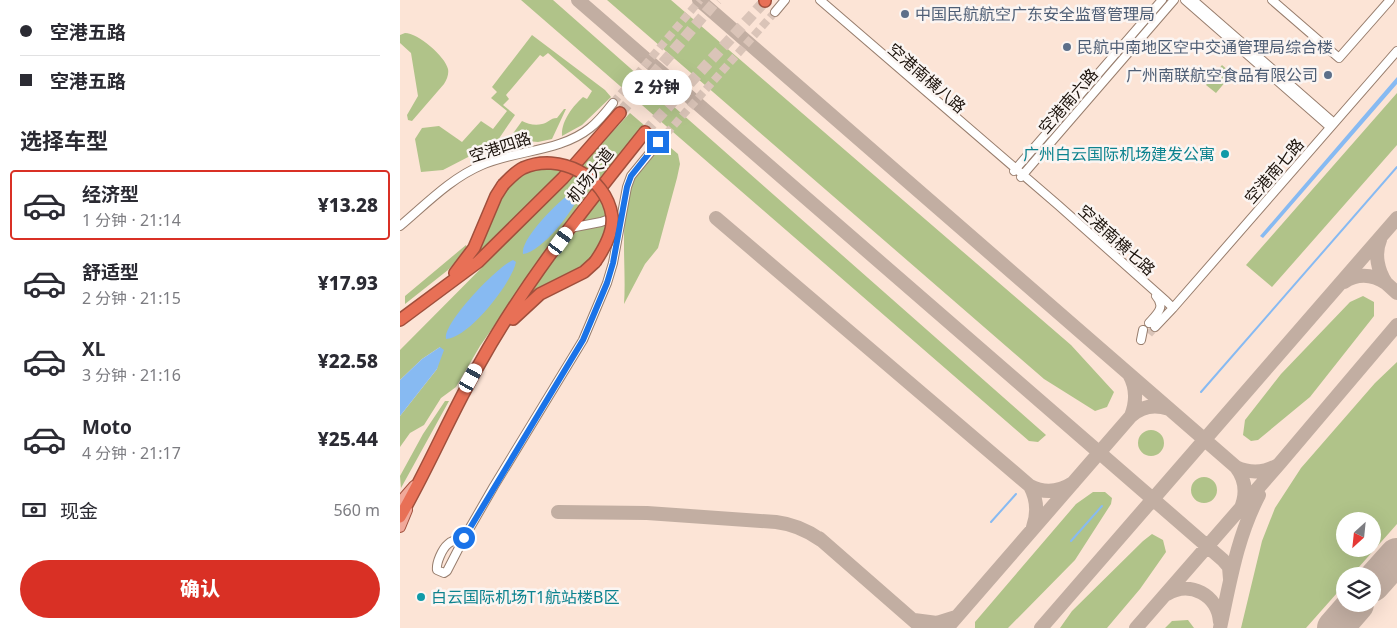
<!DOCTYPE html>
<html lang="zh">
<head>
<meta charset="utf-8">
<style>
	:root { --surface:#fff; --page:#f2f2f3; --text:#2b2b33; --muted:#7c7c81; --line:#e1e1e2; --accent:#d93025 }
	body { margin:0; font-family:"Noto Sans","Noto Sans SC",sans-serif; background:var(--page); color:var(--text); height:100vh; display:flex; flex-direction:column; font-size:19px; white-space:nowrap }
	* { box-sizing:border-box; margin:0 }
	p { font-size:16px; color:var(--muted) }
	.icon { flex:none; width:28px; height:28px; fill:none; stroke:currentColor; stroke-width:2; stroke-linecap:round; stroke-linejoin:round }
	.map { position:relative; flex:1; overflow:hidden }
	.panel { display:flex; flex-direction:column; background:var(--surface); width:400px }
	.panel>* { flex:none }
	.banner { display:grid; align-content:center; height:110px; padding:0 20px; background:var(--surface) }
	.needle { width:32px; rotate:207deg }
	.tools { position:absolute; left:936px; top:512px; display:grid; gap:10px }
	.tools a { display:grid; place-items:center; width:45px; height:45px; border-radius:50%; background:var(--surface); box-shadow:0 5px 20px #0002; font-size:25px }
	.end { position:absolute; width:22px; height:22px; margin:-11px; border:6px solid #1a73e8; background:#fff; box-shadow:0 0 0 2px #fff }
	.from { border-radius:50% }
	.bubble { position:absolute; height:35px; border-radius:18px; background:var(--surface); box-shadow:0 5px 20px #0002; font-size:16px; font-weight:800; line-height:35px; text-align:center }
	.car { position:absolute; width:15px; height:30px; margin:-15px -8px; border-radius:6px; box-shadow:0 0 4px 1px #0007; background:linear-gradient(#fff 24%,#345 0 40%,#fff 0 76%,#345 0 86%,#fff 0) }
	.banner b { display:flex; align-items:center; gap:18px; height:48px; font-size:19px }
	.banner b+b { border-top:1px solid var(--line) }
	.banner i { width:12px; height:12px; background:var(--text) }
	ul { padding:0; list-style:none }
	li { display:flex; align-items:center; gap:15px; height:70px; margin:0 10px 8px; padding:0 10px; border:2px solid transparent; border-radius:5px }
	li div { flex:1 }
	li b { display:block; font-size:19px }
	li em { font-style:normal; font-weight:800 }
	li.active { border-color:var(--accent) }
	li>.icon { width:45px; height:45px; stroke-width:1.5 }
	h2 { padding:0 20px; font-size:22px; line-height:60px }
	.pay { display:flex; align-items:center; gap:12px; height:55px; padding:0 20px; font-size:19px }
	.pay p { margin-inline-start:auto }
	.action { display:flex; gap:10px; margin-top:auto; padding:10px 20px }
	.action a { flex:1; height:58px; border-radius:30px; background:var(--accent); color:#fff; font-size:20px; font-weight:800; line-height:58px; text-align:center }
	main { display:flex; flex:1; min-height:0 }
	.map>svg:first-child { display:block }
	.green { fill:#b0c389; fill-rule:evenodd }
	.water { fill:#87baf2 }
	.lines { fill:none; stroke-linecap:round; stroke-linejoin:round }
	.stream { stroke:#87baf2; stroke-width:2 }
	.taxiway { stroke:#c2aea2; stroke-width:14 }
	.runway { stroke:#c2aea2; stroke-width:36 }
	.minor-tunnel { stroke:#dac4b8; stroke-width:8; stroke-dasharray:8 4; stroke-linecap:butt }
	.highway-tunnel { stroke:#dac4b8; stroke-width:11; stroke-dasharray:11 5.5; stroke-linecap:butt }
	.minor-casing { stroke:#977d6d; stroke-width:10 }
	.major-casing { stroke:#a04f3c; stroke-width:12 }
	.highway-casing { stroke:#a04f3c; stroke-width:14 }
	.minor { stroke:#fff; stroke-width:8 }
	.major { stroke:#f1a99a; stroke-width:10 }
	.highway { stroke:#e87056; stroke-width:11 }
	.highway-bridge-casing { stroke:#a04f3c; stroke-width:14; stroke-linecap:butt }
	.highway-bridge { stroke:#e87056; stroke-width:11 }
	.route { stroke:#1a73e8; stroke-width:6 }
	.service-dot { fill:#5c6f8a; stroke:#fbf5f2; stroke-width:2 }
	.culture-dot { fill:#0f9aa8; stroke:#fbf5f2; stroke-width:2 }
	.labels { text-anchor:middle; stroke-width:5; stroke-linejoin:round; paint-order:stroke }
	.service-label { font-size:16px; fill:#4e5e75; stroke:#fbf5f2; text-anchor:start }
	.street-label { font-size:16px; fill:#1b120b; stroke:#fbf5f2 }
	.culture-label { font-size:16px; fill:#0d838f; stroke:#fbf5f2; text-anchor:end }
</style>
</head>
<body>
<main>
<section class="panel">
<div class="banner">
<b><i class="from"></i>空港五路</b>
<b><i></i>空港五路</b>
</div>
<h2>选择车型</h2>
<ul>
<li class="active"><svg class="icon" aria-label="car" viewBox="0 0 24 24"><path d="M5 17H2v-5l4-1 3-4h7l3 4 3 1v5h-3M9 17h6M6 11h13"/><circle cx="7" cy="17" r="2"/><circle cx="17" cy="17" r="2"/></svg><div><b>经济型</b><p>1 分钟 · 21:14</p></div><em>¥13.28</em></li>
<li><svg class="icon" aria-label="car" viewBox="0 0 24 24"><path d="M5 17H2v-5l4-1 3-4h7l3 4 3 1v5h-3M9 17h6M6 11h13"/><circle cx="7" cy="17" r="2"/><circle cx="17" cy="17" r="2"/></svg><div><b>舒适型</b><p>2 分钟 · 21:15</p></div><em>¥17.93</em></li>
<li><svg class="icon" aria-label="car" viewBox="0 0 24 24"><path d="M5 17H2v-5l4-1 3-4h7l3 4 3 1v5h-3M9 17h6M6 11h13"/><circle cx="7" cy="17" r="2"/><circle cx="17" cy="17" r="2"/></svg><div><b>XL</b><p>3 分钟 · 21:16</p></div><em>¥22.58</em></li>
<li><svg class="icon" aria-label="car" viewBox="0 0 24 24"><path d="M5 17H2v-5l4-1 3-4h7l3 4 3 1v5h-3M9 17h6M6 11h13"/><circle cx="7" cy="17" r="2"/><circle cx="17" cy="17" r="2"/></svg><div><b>Moto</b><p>4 分钟 · 21:17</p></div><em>¥25.44</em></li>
</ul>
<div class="pay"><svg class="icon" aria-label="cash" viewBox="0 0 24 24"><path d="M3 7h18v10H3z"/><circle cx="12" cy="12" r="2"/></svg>现金<p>560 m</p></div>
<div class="action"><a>确认</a></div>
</section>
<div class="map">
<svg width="997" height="628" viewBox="0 0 997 628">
	<rect width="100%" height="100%" fill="#fce4d6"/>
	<!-- green -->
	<path class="green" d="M121,0H153L646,435L638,442L629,441Z
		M207,0H271L671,345L714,392L707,407L695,411L644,379Z
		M5,33C18,33 45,56 48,69C49,74 47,79 44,84L12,121L8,120L7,115L18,96L11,53L0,43V35Z
		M132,35L205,90L211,97L182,125L162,136C161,121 173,106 183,97L187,99L192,91L148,53L143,57L140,55L106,95L109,99L103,105L115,115L98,140L96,146L72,155L43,170L21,172L15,139L22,128L39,126L62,142L81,121L93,129L107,111L91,98L97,92L92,87Z
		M822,65L832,74L816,93L806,85Z
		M997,93V145L872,287L846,265Z
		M164,109H166L152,139L138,142L115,140L109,142V139L122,121C128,124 135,126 142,124C148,123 150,118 157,118Z
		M230,113L244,125L182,200L80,346L56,387L41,398L24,425L10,433L0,447V416L37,369L40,347L22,359L0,380V350L143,206Z
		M264,142L278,154L280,164L277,178L258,248L245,264L224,304C227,265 217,210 236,175C243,163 255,152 264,142Z
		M164,168L69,262L83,241L99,198L114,179L131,169Z
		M201,196C212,228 205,252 176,270C170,274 164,275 158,278C144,286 132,296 120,306Z
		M66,245L67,249L48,270L5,304V296Z
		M963,296L974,302V316L910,397L858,440L851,441L843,435L845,420L881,374L950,302Z
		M997,362V524L951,576H945V584L906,628H841L862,541L875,508L901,468L975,383ZM945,521H972V549H945Z
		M45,401H49L1,488L0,476L23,434Z
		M738 443a13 13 0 1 1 26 0a13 13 0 1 1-26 0Z
		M791 490a13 13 0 1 1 26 0a13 13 0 1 1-26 0Z
		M693,492H705L712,498L711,504L675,560L608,628H575V622L676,504Z
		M752,534L763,540L766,552L740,589L707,628H660L672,611L743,541Z
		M788,620L794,628H765L772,621Z"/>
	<!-- water -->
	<path class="water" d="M997,77V84L863,238L860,236Z
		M178,188L181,190C176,209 142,252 123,254C120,238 164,195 178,188Z
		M113,260L116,262C112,283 68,339 46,339C43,323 97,267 113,260Z
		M40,347L44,350L37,369L0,416V380L22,359Z"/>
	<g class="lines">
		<!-- stream -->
		<path class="stream" d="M801,392L997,167
			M591,522L616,494
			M671,541L702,506"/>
		<!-- taxiway -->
		<path class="taxiway" d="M178,0L823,560L829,567L830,579
			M299,0L836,467C846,480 847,495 840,510
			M316,218L630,486C645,494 659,492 673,483
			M944,282C958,273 972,274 986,283C978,271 974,254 980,240
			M986,283L997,293
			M729,374C737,388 737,401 731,416
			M836,467C851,474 864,473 878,465
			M630,486C637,499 638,513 633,527
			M158,512L247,513L376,522C393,524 407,530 421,540
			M419,538L522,628
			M767,594C790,580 818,595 820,622
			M514,620L537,623L556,617
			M547,628L731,416C742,406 755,404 769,409
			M641,628L997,218
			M736,628L880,463L997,325
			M820,628C830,582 837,537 859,495"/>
		<!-- runway -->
		<path class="runway" d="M972,584L997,556
			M935,628L956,604"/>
		<!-- minor-tunnel -->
		<path class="minor-tunnel" d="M213,103L300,0
			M258,143L375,12
			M749,334L755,327"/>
		<!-- highway-tunnel -->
		<path class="highway-tunnel" d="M220,113L317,0
			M245,132L365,1"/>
		<!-- minor casing -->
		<g class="minor-casing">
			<path id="minor" d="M420,0L658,205L766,301L773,308L755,327
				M785,0L930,127
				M793,0L934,123
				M872,0L939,58L990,0
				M375,12L385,0
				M614,171L762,0
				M621,177L774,0
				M0,226C26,204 51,178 82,165C116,150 160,152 190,128C199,121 206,112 213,103
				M170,228L201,222L215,217
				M773,308L997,51
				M749,323C757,314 766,307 756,296
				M741,340L743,330
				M64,538C58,539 52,540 48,544C42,549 36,563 37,570L44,573L47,571L64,538L94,486L183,340L207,283L213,263L227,187L231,176L258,143"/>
		</g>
		<!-- major casing -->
		<g class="major-casing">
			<path id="major" d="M0,502L14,486
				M0,527L7,510"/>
		</g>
		<!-- highway casing -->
		<g class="highway-casing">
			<path id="highway" d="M365,1V0
				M55,273L74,248L96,196L103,185
				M113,319L140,294L184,272L195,262
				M0,320L78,262L163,178L220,113
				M0,517C29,467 51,413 80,363C126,280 186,206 245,132"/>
		</g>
		<!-- minor -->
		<use href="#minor" class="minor"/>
		<!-- major -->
		<use href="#major" class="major"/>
		<!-- highway -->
		<use href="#highway" class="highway"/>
		<!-- highway-bridge casing -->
		<g class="highway-bridge-casing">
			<path id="highway-bridge" d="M103,185C109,179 115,172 123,168C159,152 206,176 212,216C214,232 204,249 195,262"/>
		</g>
		<!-- highway-bridge -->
		<use href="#highway-bridge" class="highway-bridge"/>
	</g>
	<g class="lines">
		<!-- route -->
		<path class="route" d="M64,538L183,340L207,283L213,263L227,187L231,176L258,142"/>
	</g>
	<!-- markers -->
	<g class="service-dot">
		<circle cx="505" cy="14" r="5"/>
		<circle cx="667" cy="47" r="5"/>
		<circle cx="928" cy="75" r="5"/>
	</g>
	<g class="culture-dot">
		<circle cx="825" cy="154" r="5"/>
		<circle cx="21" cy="597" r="5"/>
	</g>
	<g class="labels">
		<!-- service labels -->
		<g class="service-label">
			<text x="515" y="20">中国民航航空广东安全监督管理局</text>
			<text x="677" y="53">民航中南地区空中交通管理局综合楼</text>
			<text x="918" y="81" text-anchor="end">广州南联航空食品有限公司</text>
		</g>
		<!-- street labels -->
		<g class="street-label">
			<text transform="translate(527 78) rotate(41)" y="6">空港南横八路</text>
			<text transform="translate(668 101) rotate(-49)" y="6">空港南六路</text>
			<text transform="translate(100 147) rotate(-18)" y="6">空港四路</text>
			<text transform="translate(874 171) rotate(-49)" y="6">空港南七路</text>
			<text transform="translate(190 175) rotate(-52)" y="6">机场大道</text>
			<text transform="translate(717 240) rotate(42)" y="6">空港南横七路</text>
		</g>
		<!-- culture labels -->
		<g class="culture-label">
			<text x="815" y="160">广州白云国际机场建发公寓</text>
			<text x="31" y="603" text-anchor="start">白云国际机场T1航站楼B区</text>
		</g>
	</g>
</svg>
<div class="tools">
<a><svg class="needle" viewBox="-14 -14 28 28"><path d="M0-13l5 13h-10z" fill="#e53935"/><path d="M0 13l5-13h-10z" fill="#7c7c81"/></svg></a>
<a><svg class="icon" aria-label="layers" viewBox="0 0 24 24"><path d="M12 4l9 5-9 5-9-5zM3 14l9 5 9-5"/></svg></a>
</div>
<i class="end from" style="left:64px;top:538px"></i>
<i class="end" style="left:258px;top:142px"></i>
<div class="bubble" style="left:222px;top:70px;width:70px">2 分钟</div>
<i class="car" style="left:161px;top:241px;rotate:36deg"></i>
<i class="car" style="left:71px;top:378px;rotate:29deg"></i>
</div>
</main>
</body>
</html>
